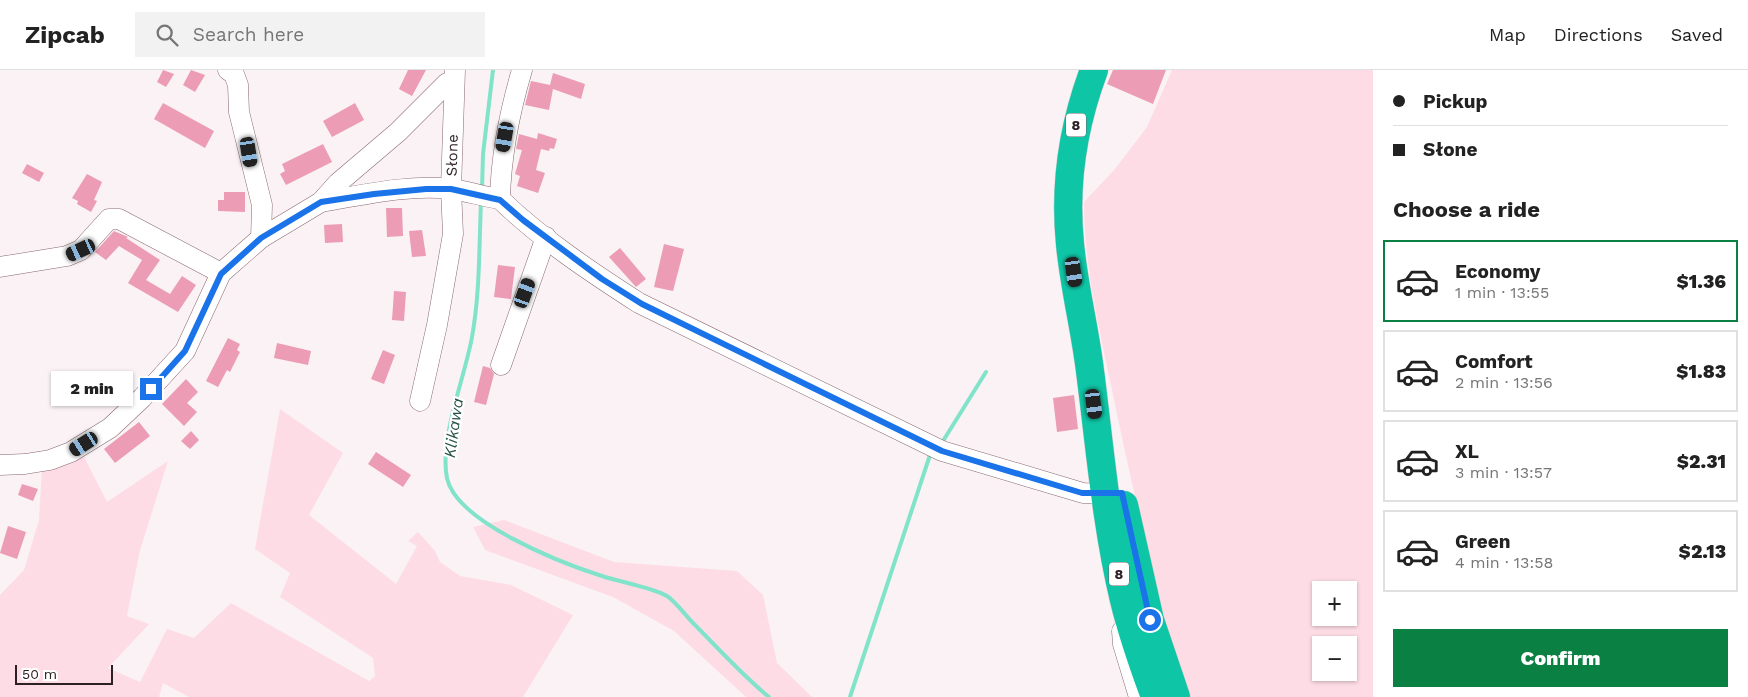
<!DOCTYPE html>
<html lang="en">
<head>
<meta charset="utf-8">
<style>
	:root { --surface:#fff; --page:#f2f2f2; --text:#222; --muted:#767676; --line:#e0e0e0; --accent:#0b8043 }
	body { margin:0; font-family:"Work Sans",sans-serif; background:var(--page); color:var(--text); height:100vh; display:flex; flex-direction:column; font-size:19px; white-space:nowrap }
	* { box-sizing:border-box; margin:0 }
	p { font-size:16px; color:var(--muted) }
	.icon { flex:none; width:28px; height:28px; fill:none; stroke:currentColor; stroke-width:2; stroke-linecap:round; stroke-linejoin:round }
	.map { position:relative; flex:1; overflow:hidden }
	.sheet { display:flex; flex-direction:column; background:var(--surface); width:375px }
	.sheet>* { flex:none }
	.banner { display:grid; align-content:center; height:110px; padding:0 20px; background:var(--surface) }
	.fabs { position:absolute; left:1312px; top:511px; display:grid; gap:10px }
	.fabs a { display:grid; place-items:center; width:45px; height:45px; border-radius:0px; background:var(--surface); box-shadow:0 1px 4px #0004; font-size:25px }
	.scale { position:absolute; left:15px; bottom:12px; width:98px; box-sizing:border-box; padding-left:5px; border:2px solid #2d2024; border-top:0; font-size:14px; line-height:18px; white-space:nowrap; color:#2d2024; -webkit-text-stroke:4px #fff; paint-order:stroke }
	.end { position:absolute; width:22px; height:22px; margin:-11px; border:6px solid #1a73e8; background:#fff; box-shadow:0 0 0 2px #fff }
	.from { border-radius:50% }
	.bubble { position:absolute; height:35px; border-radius:0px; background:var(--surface); box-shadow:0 1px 4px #0004; font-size:16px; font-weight:800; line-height:35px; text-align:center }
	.car { position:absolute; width:15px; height:30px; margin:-15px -8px; border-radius:6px; box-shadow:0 0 4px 1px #0007; background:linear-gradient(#222 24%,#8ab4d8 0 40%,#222 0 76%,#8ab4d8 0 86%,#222 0) }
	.banner b { display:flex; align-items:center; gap:18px; height:48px; font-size:19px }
	.banner b+b { border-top:1px solid var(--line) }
	.banner i { width:12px; height:12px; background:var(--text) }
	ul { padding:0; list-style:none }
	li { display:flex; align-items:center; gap:15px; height:82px; margin:0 10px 8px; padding:0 10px; border:2px solid var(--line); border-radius:0px }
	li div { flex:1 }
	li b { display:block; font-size:19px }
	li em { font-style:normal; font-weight:800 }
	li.selected { border-color:var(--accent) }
	li>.icon { width:45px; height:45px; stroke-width:1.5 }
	h2 { padding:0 20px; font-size:22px; line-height:60px }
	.primary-button { display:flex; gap:10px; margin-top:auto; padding:10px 20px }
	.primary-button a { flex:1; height:58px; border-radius:0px; background:var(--accent); color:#fff; font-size:20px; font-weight:800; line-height:58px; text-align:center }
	header { display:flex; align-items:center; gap:30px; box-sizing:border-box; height:70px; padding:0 25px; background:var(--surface); border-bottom:1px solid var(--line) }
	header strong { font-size:24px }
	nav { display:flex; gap:28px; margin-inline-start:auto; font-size:18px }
	.search { width:350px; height:45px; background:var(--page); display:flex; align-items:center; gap:12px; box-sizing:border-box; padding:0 18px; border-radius:0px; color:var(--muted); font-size:19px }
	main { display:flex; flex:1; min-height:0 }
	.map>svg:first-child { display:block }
	.green { fill:#fedce6; fill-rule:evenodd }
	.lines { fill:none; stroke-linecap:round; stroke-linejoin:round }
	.stream { stroke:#81e3ca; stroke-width:4 }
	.building { fill:#ec9cb5 }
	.minor-casing { stroke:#886871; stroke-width:21 }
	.highway-casing { stroke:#d1cecf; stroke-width:29 }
	.minor { stroke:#fff; stroke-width:20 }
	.highway { stroke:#0ec6a6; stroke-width:28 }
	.route { stroke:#1a73e8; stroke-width:6 }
	.labels { text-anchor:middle; stroke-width:4.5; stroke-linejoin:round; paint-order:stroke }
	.shield { fill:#fff; stroke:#6c6366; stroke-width:1 }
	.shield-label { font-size:14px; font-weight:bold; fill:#2d2024 }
	.street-label { font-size:15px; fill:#2d2024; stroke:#fff }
	.water-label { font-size:16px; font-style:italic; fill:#275247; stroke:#fff }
</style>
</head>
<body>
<header>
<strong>Zipcab</strong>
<div class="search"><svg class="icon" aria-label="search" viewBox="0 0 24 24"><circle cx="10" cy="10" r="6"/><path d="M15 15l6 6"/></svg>Search here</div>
<nav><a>Map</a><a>Directions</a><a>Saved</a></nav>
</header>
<main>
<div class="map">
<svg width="1373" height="627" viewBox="0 0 1373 627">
	<rect width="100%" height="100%" fill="#faf2f4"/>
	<!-- green -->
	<path class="green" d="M1172,0H1373V627H1185C1158,525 1133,423 1112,320C1099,258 1084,196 1084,132L1115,99L1147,57ZM1321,520H1349V548H1321ZM1321,575H1349V602H1321Z
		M280,339L343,383L309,445L396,514L417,476L408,471L418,462L435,481L440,492L460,506L511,515L573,545L523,627H189L163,613L159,627H0V525L24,500L39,450L42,397L81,381L107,432L168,391L140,480L127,546L149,554L108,598L140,612L167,559L194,568L231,533L369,611L375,606L373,588L280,527L290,503L255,479Z
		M504,450L614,492L737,501L763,525L777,593L812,627H746L674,561L613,527L485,480L473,457Z"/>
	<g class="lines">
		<!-- stream -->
		<path class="stream" d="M482,120L483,84L493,0
			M481,132C479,177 480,223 472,267C465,307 439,369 447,408C456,452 561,493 602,506C620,512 651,517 667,526C676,532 685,545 693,553C718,578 742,605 769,627
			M943,371L986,302
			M850,627L930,385"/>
	</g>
	<!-- building -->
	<path class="building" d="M163,0L174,4L166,17L157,12Z
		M191,0L205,5L195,22L183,15Z
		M408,0H426L412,26L399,19Z
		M1113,0H1166L1153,34L1107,14Z
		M553,3L585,14L581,29L553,19L549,40L525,35L531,11L550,15Z
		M163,33L214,61L205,78L154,49Z
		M355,33L364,50L332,67L323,51Z
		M538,63L557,69L554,79L550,78L549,81L541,79L536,100L545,103L538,123L517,116L520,106L515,104L522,80L516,79L519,64L537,69Z
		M323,74L332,92L286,115L280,104L285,101L282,94Z
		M27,94L44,103L39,112L22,103Z
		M87,104L102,112L94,130L97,131L91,142L77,134L78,131L72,128Z
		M224,122H245V142L218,141V130H224Z
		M386,138H402L403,166L387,167Z
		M342,154L343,172L325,173L324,155Z
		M422,160L426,186L412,187L409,161Z
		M114,161L128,167L126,168L160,190L146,210L170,224L182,206L196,215L178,242L128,213L142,190L119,176L106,190L95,182Z
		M664,174L684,179L673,221L654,217Z
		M620,178L646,209L636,217L609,187Z
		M498,195L515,197L511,229L494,227Z
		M394,221L406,222L404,251L392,250Z
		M228,268L240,274L237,280L240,282L230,302L227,300L218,317L206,311Z
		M277,273L311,281L308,295L274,288Z
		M383,280L395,285L384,314L371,309Z
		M483,296L490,298L494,304L486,335L474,332Z
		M186,309L198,322L187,333L197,342L184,356L162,334Z
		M1074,325L1078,359L1057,362L1053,328Z
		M139,352L150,366L115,393L104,379Z
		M191,361L199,370L190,379L181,371Z
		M376,382L411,405L403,417L368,394Z
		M22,414L38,419L33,431L18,425Z
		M8,456L26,462L17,489L0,483Z"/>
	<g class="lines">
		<!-- minor casing -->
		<g class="minor-casing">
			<g id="minor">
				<path d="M228,0L234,4L238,15L239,42L262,135L261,168"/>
				<path d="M500,129C541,169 591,202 639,233L942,381L1083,423L1105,424"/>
				<path d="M500,129C501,84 509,44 522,0"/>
				<path d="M321,132C363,125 409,114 451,119C468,121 484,127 500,129"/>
				<path d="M0,197L67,186L81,180L109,149H119L221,203"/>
				<path d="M501,295L546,167"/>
				<path id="s1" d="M420,331L437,255L453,164L451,119L455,0"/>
				<path d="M0,395L25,394L50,390L71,382L110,358L142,328L185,281L221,203L261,168L321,132L338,113L398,62L447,13L454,11"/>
				<path d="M1122,561L1123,574L1139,627"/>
			</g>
		</g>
		<!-- highway casing -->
		<g class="highway-casing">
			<path id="highway" d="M1094,0C1073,56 1064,114 1070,174C1074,217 1085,259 1090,301C1100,378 1106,455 1124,530C1132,563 1143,595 1155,627
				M1124,435L1150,550L1176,627"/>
		</g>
		<!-- minor -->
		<use href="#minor" class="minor"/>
		<!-- highway -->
		<use href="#highway" class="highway"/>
	</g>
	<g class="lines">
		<!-- route -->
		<path class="route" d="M151,319L185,281L221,204L261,168L321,132L374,124L426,119H451L500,130L523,150L602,209L642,234L942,381L1082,423H1122L1150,550"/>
	</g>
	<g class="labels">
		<!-- shield labels -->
		<g class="shield">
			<rect x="1066" y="43.5" width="20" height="23" rx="4"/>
			<rect x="1109" y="492.5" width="20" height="23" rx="4"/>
		</g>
		<g class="shield-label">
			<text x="1076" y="60">8</text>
			<text x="1119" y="509">8</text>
		</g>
		<!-- street labels -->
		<g class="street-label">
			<text dy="5" stroke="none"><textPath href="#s1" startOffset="249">Słone</textPath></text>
		</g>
		<!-- water labels -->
		<g class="water-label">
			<text transform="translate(453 358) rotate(-82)" y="6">Klikawa</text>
		</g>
	</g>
</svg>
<div class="fabs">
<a>+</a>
<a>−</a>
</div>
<div class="scale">50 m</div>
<i class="end from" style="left:1150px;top:550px"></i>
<i class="end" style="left:151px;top:319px"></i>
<div class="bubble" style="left:51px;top:301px;width:82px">2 min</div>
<i class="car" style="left:505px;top:67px;rotate:190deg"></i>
<i class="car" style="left:249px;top:82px;rotate:171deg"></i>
<i class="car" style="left:81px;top:180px;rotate:245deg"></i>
<i class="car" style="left:1074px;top:202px;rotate:172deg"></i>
<i class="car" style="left:525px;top:223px;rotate:20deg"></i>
<i class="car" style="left:1094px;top:334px;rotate:173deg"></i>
<i class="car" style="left:84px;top:374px;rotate:238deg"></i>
</div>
<section class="sheet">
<div class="banner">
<b><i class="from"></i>Pickup</b>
<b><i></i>Słone</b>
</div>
<h2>Choose a ride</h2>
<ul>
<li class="selected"><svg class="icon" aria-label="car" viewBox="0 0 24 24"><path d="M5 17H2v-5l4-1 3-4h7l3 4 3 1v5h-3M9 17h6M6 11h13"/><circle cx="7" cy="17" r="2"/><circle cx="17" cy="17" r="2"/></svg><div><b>Economy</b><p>1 min · 13:55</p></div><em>$1.36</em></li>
<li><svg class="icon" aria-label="car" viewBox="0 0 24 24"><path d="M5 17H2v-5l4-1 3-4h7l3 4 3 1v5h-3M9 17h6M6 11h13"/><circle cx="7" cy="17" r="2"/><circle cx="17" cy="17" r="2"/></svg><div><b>Comfort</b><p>2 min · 13:56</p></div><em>$1.83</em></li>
<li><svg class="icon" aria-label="car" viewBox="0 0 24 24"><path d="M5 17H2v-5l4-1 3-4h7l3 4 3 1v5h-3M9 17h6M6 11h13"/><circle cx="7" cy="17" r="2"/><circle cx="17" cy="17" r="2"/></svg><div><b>XL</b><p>3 min · 13:57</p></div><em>$2.31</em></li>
<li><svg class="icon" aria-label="car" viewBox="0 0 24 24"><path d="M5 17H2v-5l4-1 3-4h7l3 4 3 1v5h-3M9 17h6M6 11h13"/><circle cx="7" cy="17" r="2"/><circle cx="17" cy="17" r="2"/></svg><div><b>Green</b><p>4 min · 13:58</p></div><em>$2.13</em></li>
</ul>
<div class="primary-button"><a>Confirm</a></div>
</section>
</main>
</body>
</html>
